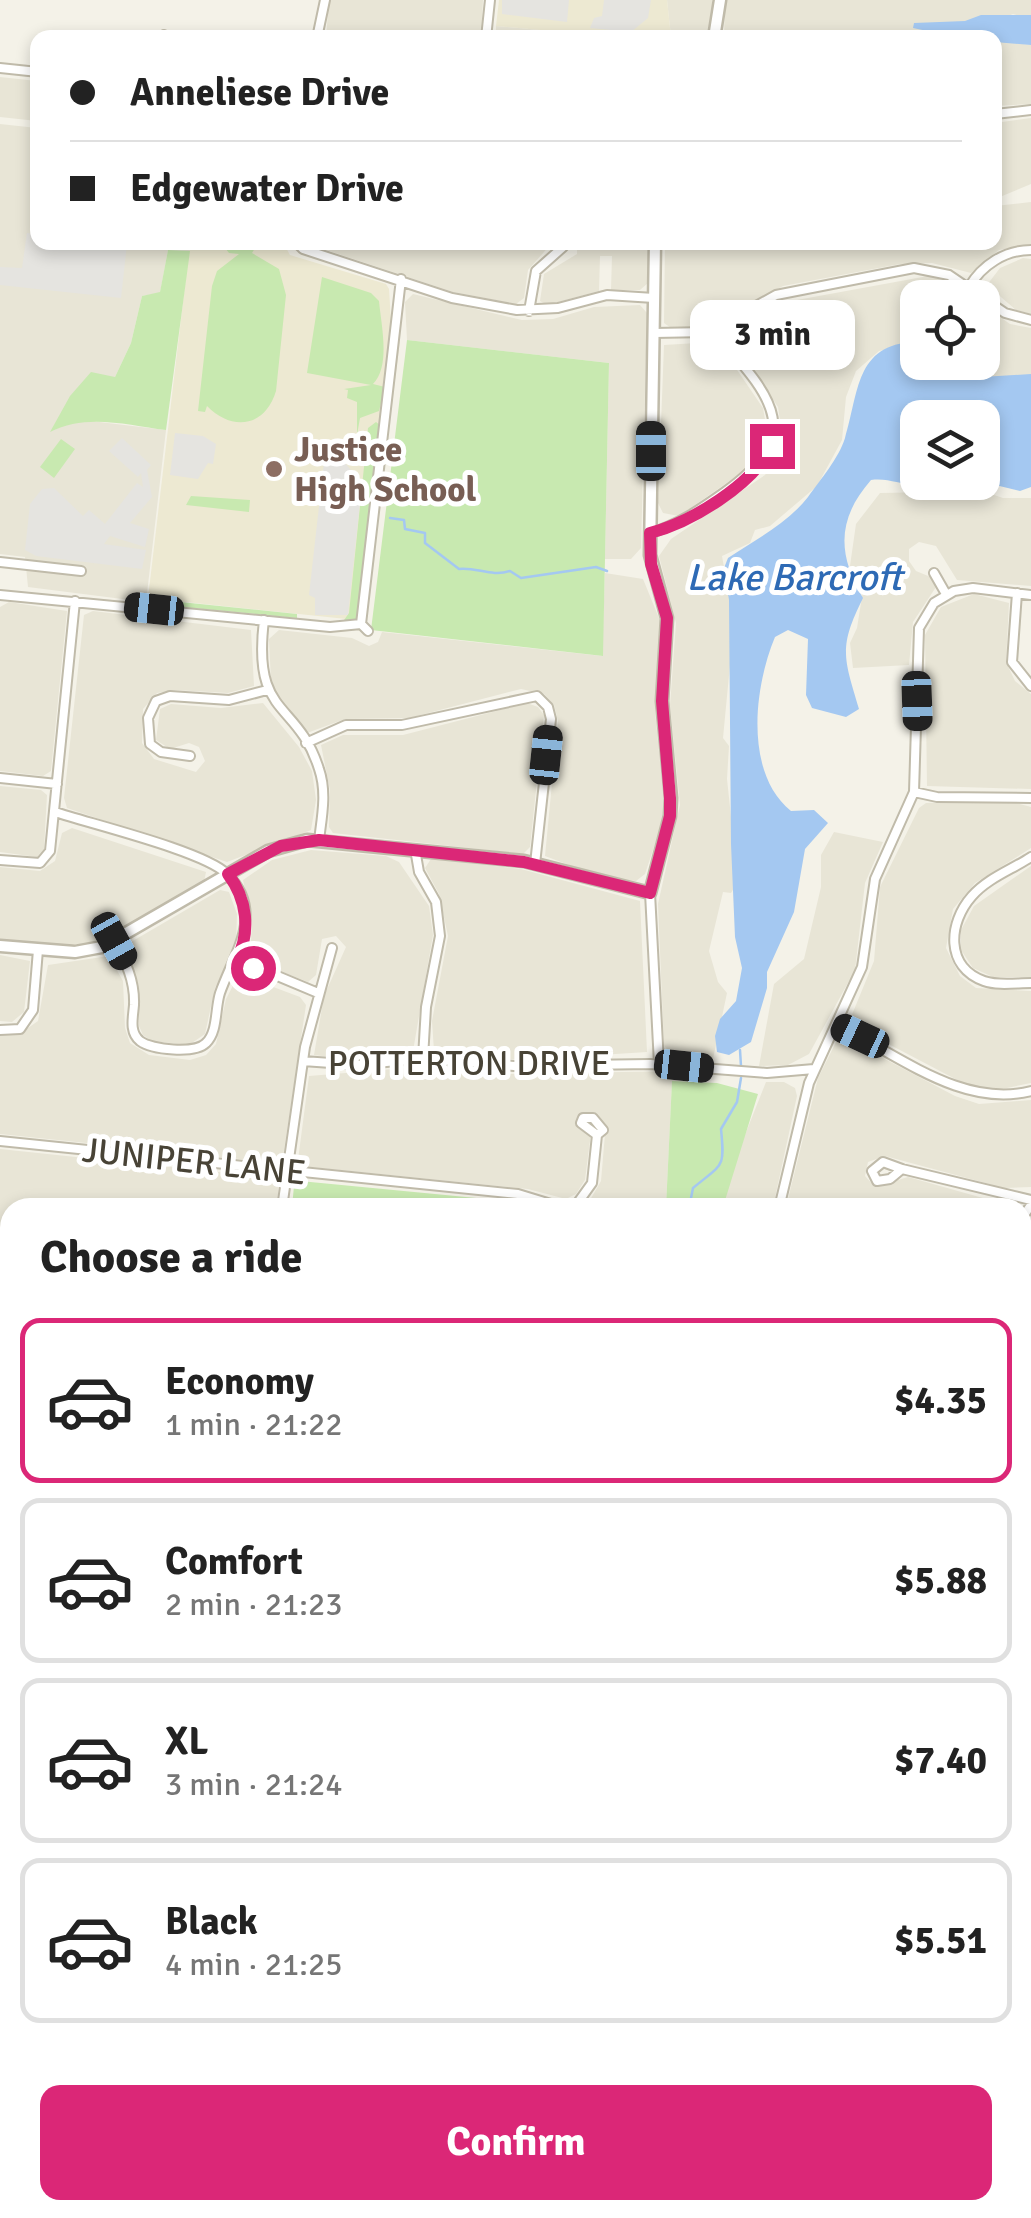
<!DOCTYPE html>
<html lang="en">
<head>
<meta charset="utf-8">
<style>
	:root { --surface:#fff; --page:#f2f2f2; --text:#222; --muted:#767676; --line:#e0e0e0; --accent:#db2777 }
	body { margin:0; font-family:Signika,sans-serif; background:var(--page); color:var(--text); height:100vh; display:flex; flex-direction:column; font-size:38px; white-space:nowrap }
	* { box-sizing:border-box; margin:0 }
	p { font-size:32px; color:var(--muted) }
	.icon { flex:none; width:55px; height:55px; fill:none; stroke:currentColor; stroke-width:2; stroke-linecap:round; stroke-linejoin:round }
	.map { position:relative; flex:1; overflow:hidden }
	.drawer { position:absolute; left:0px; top:1198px; width:1032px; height:1022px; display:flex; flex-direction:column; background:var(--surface); border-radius:30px 30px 0 0; box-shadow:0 5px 15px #0003 }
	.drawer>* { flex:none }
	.hud { position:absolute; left:30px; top:30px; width:972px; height:220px; border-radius:20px; box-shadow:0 5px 15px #0003; display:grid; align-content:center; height:220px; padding:0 40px; background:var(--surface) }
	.tools { position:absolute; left:900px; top:280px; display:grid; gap:20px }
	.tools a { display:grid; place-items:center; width:100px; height:100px; border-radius:20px; background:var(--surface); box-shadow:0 5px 15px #0003; font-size:50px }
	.end { position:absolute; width:45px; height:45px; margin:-22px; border:12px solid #db2777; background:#fff; box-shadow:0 0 0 5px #fff }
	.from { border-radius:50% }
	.bubble { position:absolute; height:70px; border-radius:20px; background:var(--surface); box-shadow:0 5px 15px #0003; font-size:32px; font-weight:700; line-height:70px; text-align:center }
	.car { position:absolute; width:30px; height:60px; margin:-30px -15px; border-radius:12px; box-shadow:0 0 8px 2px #0007; background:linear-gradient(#222 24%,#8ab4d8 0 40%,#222 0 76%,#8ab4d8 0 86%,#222 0) }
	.hud b { display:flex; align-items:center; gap:35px; height:95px; font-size:38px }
	.hud b+b { border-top:2px solid var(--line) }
	.hud i { width:25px; height:25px; background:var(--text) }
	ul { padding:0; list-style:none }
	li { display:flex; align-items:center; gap:30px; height:165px; margin:0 20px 15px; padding:0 20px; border:5px solid var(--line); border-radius:20px }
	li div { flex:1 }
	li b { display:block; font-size:38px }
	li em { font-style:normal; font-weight:700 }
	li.active { border-color:var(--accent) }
	li>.icon { width:90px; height:90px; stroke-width:1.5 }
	h2 { padding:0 40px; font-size:45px; line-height:120px }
	.button { display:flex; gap:20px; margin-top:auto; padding:20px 40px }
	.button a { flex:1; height:115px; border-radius:20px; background:var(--accent); color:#fff; font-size:40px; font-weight:700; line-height:115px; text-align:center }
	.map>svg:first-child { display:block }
	.residential { fill:#e8e5d6 }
	.education { fill:#ede9d2 }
	.green { fill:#c8e9b0 }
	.parking { fill:#e5e4e0 }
	.water { fill:#a4c8f1 }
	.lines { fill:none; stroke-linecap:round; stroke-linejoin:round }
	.stream { stroke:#a4c8f1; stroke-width:2.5 }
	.minor-casing { stroke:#c0bbaa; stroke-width:12 }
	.tertiary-casing { stroke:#c0bbaa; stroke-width:15 }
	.secondary-casing { stroke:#d4cc98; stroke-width:16 }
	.minor { stroke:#fff; stroke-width:8 }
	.tertiary { stroke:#fff; stroke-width:10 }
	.secondary { stroke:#fff9c7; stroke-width:11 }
	.route { stroke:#db2777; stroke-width:12 }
	.education-dot { fill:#8d6e63; stroke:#fff; stroke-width:4 }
	.labels { text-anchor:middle; stroke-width:10; stroke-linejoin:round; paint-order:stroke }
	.education-label { font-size:35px; font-weight:bold; fill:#785e54; stroke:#fff; text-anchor:start }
	.street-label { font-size:35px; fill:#484336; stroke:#fff }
	.water-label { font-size:38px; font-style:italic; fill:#2e6ab5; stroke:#fff }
</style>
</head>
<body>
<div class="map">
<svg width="1031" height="2218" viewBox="0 0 1031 2218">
	<rect width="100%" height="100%" fill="#f4f2e8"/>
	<!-- residential -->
	<path class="residential" d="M329,0H483L481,37H326Z
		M667,0H712L713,18L707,37H671Z
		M725,0H1031V19L1013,14L957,37L724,38Z
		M496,26L615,37L496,38Z
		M995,40L1031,45V104L995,106Z
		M0,77L37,81V121L0,117Z
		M1031,118V184L995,199V123Z
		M0,124L37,128L38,242L192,243L190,251L168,250L160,293L142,296L131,343L115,377L52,431L68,423L91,421L166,430L146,602L28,587L25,557L0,554Z
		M1031,202V244L999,250L971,273L932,263L900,264L783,286L707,327L671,328L664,323L665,243L995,242V206Z
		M305,243H552L528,270L524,298L516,304L453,292Z
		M577,243H648V283L640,290H611L612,256H600L599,291L547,305L540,301L544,274L577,254Z
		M1023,258L1031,259V314L1016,310L987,285L1000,268Z
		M928,276L949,282L972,297L918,298L917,342L879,351L856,371L846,397L842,440L817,486L770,526L755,530L750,543L722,556L734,623L723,738L729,746L727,779L738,882L731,893L723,892L709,951L718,982L727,993L713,1059L673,1055L664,1046L658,904L680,805L670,705L676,623L659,556L671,539L765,475L778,458L783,440L778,407L733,341V333L786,302Z
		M413,294L522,320L553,319L594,307L640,305L647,313L641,548L631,559H605L609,363L407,340L405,302Z
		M983,305L1010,324L1031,328V377L977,378L958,363L982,362Z
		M697,343L714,348L733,364L763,408L768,436L754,464L679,516L663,513L658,503L664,345Z
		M958,483L1003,498H1031V586L957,580L936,546L919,542L909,549V561L916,571L933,578L936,587L913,622L909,665L853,668L850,643L857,628L864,584L850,566L856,524L880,493L934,492Z
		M605,573L643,579L661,623L655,711L665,814L645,874L636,881L601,877L545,856L558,721L554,705L544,694L521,689L409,718L345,719L307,733L280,701L271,681L269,639L279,630L352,638L369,646L378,642L382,632L602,656Z
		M974,594L1009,603L1006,662L1015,681L1031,694V789L927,786L925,635L941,607Z
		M9,602L67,611L51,771L43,776L0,771V607Z
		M93,611L251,630L254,686L228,693L175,690L157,693L143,709L142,743L154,759L196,772L205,761L199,747L189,743L170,749L156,740L160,709L171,704L221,708L263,703L299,747L312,771L316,800L311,830L227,862L67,808L64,798L84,615Z
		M527,703L538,707L544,715L530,847L523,854L333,833L329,827L330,790L321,745L343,735H403Z
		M0,786L41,790L47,795L44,849L37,857L0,852Z
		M1008,801L1031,807V848L975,883L953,909L946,948L960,976L976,988L1031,991V1083L992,1091L961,1082L856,1027L851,1017L874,961L880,887L919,808L926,803Z
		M72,828L206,872L204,882L112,935L88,943L63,946L0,939V867L40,871L55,861L62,833Z
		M834,832L883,842L865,883L855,970L809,1054L788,1065L759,1066L774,984L804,959L821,887V855Z
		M311,850L386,856L399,862L429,906L433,935L413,1051L354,1060L314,1055L324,996L346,947L336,936L322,939L316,975L308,982L250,959L252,921L243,880L272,860Z
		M431,859L521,869L640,901L647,1052L521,1060L434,1051L432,1021L448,936L439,894L425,868Z
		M1031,866V977H993L973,968L961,950V930L974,906Z
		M220,890L229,892L237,914L236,943L215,988L205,1034L189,1045L152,1041L143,1035L139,1026V987L127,951L131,942Z
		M0,955L30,961L24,1012L12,1022L0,1021Z
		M109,956L123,981L125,1028L130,1043L149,1055L190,1060L206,1055L216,1044L226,999L239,974L300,997L306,1005L283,1157L277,1163L0,1134V1034L18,1035L38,1021L48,965Z
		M847,1039L955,1096L979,1104L1031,1100V1187L1004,1188L885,1156L868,1162L865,1176L875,1187L908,1177L1015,1207H786L818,1078L836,1042Z
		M418,1067L508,1074L680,1071L682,1081L672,1082L666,1207H586L601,1181L605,1134L591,1133L585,1180L576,1194L566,1199L528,1189L301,1166L298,1160L309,1076Z
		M766,1082H784L795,1088L797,1096L773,1207L723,1208L733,1165Z
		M0,1149L274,1178L279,1181L277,1207L10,1208V1257L0,1256Z
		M1031,1218V1487L1022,1473V1233Z
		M0,1271L10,1272V1347L0,1368Z
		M10,1383V1484L0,1485V1416Z
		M10,1499V1761L0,1759V1500Z
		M0,1779L10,1781V2100L0,2101Z
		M1031,2053V2166L1023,2170L1022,2055Z
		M10,2115V2210H297L294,2218H0V2116Z
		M313,2210H476V2218H310Z
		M627,2210H696L703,2218L716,2216L719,2210H848L849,2218H629Z
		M864,2210H956L965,2218H865Z"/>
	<!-- education -->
	<path class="education" d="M499,0H667L671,37H615L496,26Z
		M255,242L285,246L290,255L386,284L389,289L392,338L400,340L365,621L148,598L190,243Z
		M1031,1654V1918L1023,1920L1022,1655Z"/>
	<!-- green -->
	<path class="green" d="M192,243H280L284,249L257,245L252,253L279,269L286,295L276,391C265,428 231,431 207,406L205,412L198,411L212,286L217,271L239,254L229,253L222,244L212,250Z
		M168,250L190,251L166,430C127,425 86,413 50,432L70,396L91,372L115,377L131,343L142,296L160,292Z
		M322,277L371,293L379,301C381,324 391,366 373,384L385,387L379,411L360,418L357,435V402L347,398L348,390L344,389L371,385L307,373Z
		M407,340L609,363L603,656L371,630Z
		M376,422L381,426L358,619L342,623L349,613L368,428Z
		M61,439L75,449L54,478L40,467Z
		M191,496L250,500L249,512L186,505Z
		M161,600L297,614V618L161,605Z
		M672,1081L717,1083L758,1094L723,1207H666Z
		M300,1181L529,1203L539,1207H292L294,1186Z
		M412,2210H630L631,2218H409Z"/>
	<!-- parking -->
	<path class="parking" d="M502,0H569L567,22L502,14Z
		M604,0H651L648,18L631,32L590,28L594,18L602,16Z
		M27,233L37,234L38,242L127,244L121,298L0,285V267L22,268Z
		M175,433L203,436L216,444L213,464L208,463L198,479L170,475Z
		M122,438L151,465L147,470L152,497L130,523L149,529L145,547L110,536L104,544L146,550L142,569L36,556L25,550L30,504L42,489L54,488L83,516L89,510L105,524L137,483L143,487L141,473L138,477L109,451Z
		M324,462L346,464L362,484L348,615H315V598L309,595Z"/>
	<!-- water -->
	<path class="water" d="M981,15H1031V45L995,42V38L956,37L913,28L914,23L965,21Z
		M915,342L918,362L956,363L982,377L1031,374V487L1020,491L983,482L982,418H918V482L927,483C906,489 892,477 871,480C836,520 838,555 863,598C838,648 844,658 859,709L846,717L812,708L806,695L808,639L788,630L775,637C754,687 744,773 791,811L814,810L828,823L805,849L794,912L767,972V988L751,1042L729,1055L717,1052L715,1036L720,1019L736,1001L742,968L735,937L731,844L729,600L724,568L728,558C756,539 787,524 808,497C820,480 839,458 845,438C859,393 855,344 915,342Z"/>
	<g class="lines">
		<!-- stream -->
		<path class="stream" d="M390,518L404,520L405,529L425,533V543L459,569C477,567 491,577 510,571L521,578L596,567L607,571
			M740,1050L741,1066
			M689,1208L693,1188C723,1163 725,1169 721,1129L737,1102L741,1078
			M5,1741L10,1738
			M503,2210L508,2218"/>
		<!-- minor casing -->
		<g class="minor-casing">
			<path id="minor" d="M164,35L165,38
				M317,38L325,0
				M486,38L490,0
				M0,68L38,72
				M995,114L1031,110
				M296,242L303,249L452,298L517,310L558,308L607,295L654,298
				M969,287C982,265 1005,250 1031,250
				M529,311L536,271L563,247
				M654,333L709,332L776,295L914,268L949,275L1005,313L1031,320
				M650,533C678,525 701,509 725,492C809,432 769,395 714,331
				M0,562L81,571
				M934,573L946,594
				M1017,593L1012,662L1031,686
				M0,595L330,627L361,624L368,631
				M264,620C252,719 297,699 319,769C327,792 322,816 319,840
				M361,624L401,279
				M306,743L346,725H402L537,696L548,707L551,719L535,864
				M190,756L161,752L150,744L148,718L156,701L170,696L229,700L267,690
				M0,778L57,784
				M914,792L937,797L1031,798
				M55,812C91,824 204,851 227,874C266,912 234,953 220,993C215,1008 218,1032 206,1043C195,1054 152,1050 140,1041C129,1032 133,1018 134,1005C135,981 126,962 114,941
				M415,849L419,872L436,902L440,936L426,1007L423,1058
				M1031,857C1011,870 988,878 972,896C948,923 945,967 984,981C998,986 1016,983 1031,983
				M0,860L40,863L50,851L75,601
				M650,893L659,1064
				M237,959L318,993
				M836,1025C897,1053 961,1109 1031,1091
				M0,1030L20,1029L33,1010L38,950
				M303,1061L359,1065L423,1058L514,1066L650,1064L767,1073L814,1069
				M0,1141L518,1194L564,1208
				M883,1162L902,1169L890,1179L877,1181L872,1171Z
				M902,1169L1031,1200
				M282,1208L305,1047L332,948
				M574,1208L592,1183L597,1135L603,1130L593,1118H583L581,1123L597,1135
				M779,1208L809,1083L862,967L875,879L914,792L919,628L934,603L954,591L973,588L1031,595
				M1022,1218L1031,1205
				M0,1265L10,1266
				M0,1390L10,1361
				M1022,1485L1031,1499
				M0,1495L10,1494
				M1022,1547L1031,1542
				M1022,2011L1031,2027
				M1022,2046L1031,2042
				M0,2109L10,2107
				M1022,2178L1031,2174
				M999,2210L1003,2218
				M302,2218L305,2210"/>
		</g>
		<!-- tertiary casing -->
		<g class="tertiary-casing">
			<path id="tertiary" d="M714,38L720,0
				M0,946L75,952L102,947L268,851L307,840L524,861L650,893L670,816L671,798L662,701L667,618L650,555L655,242
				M856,2210L858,2218"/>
		</g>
		<!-- secondary casing -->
		<g class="secondary-casing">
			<path id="secondary" d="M0,1770L10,1772
				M1022,1928L1031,1925"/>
		</g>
		<!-- minor -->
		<use href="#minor" class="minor"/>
		<!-- tertiary -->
		<use href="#tertiary" class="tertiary"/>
		<!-- secondary -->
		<use href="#secondary" class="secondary"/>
	</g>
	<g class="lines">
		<!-- route -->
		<path class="route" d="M253,968L237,959C251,931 247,899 228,874L281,846L319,840L524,862L650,893L670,816V798L662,701L667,618L651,564L650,533C692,522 752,485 772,446"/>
	</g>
	<!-- markers -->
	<circle class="education-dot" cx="274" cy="469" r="10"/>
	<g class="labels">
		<!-- education labels -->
		<g class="education-label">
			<text x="294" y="461">Justice<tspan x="294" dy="40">High School</tspan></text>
		</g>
		<!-- street labels -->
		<g class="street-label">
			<text x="469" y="1075">POTTERTON DRIVE</text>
			<text transform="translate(194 1161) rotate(6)" y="12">JUNIPER LANE</text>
		</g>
		<!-- water labels -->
		<g class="water-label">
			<text x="794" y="590">Lake Barcroft</text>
		</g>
	</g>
</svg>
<div class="tools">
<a><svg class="icon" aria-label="locate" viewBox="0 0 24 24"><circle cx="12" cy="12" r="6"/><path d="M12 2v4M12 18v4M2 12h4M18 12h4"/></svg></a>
<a><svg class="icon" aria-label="layers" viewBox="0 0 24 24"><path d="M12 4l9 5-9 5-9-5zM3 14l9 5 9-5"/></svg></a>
</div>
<i class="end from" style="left:253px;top:968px"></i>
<i class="end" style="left:772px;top:446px"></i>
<div class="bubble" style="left:690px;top:300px;width:165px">3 min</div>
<i class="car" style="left:651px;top:451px;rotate:0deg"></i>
<i class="car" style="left:154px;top:609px;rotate:276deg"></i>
<i class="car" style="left:917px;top:701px;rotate:178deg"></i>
<i class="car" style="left:546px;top:755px;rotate:6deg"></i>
<i class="car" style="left:114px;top:941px;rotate:151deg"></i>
<i class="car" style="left:860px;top:1036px;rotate:295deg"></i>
<i class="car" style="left:684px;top:1066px;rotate:96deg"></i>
<div class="hud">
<b><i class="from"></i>Anneliese Drive</b>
<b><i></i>Edgewater Drive</b>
</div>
<section class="drawer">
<h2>Choose a ride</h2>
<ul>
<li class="active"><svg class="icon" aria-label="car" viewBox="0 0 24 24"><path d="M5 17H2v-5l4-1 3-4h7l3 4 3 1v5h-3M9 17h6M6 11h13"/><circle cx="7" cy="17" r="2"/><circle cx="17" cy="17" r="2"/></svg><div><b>Economy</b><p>1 min · 21:22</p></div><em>$4.35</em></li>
<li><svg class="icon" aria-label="car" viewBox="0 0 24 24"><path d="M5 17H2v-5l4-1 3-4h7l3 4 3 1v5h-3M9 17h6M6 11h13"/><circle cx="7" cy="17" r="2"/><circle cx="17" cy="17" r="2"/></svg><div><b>Comfort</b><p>2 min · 21:23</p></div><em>$5.88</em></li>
<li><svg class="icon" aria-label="car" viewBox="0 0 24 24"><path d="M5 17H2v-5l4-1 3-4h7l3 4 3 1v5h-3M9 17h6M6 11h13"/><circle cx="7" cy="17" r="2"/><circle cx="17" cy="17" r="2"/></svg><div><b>XL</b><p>3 min · 21:24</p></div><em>$7.40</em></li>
<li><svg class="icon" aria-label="car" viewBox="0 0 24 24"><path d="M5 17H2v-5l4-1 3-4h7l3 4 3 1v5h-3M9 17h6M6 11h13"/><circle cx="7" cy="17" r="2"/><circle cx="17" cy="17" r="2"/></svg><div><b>Black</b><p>4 min · 21:25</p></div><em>$5.51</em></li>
</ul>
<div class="button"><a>Confirm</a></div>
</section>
</div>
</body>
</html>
